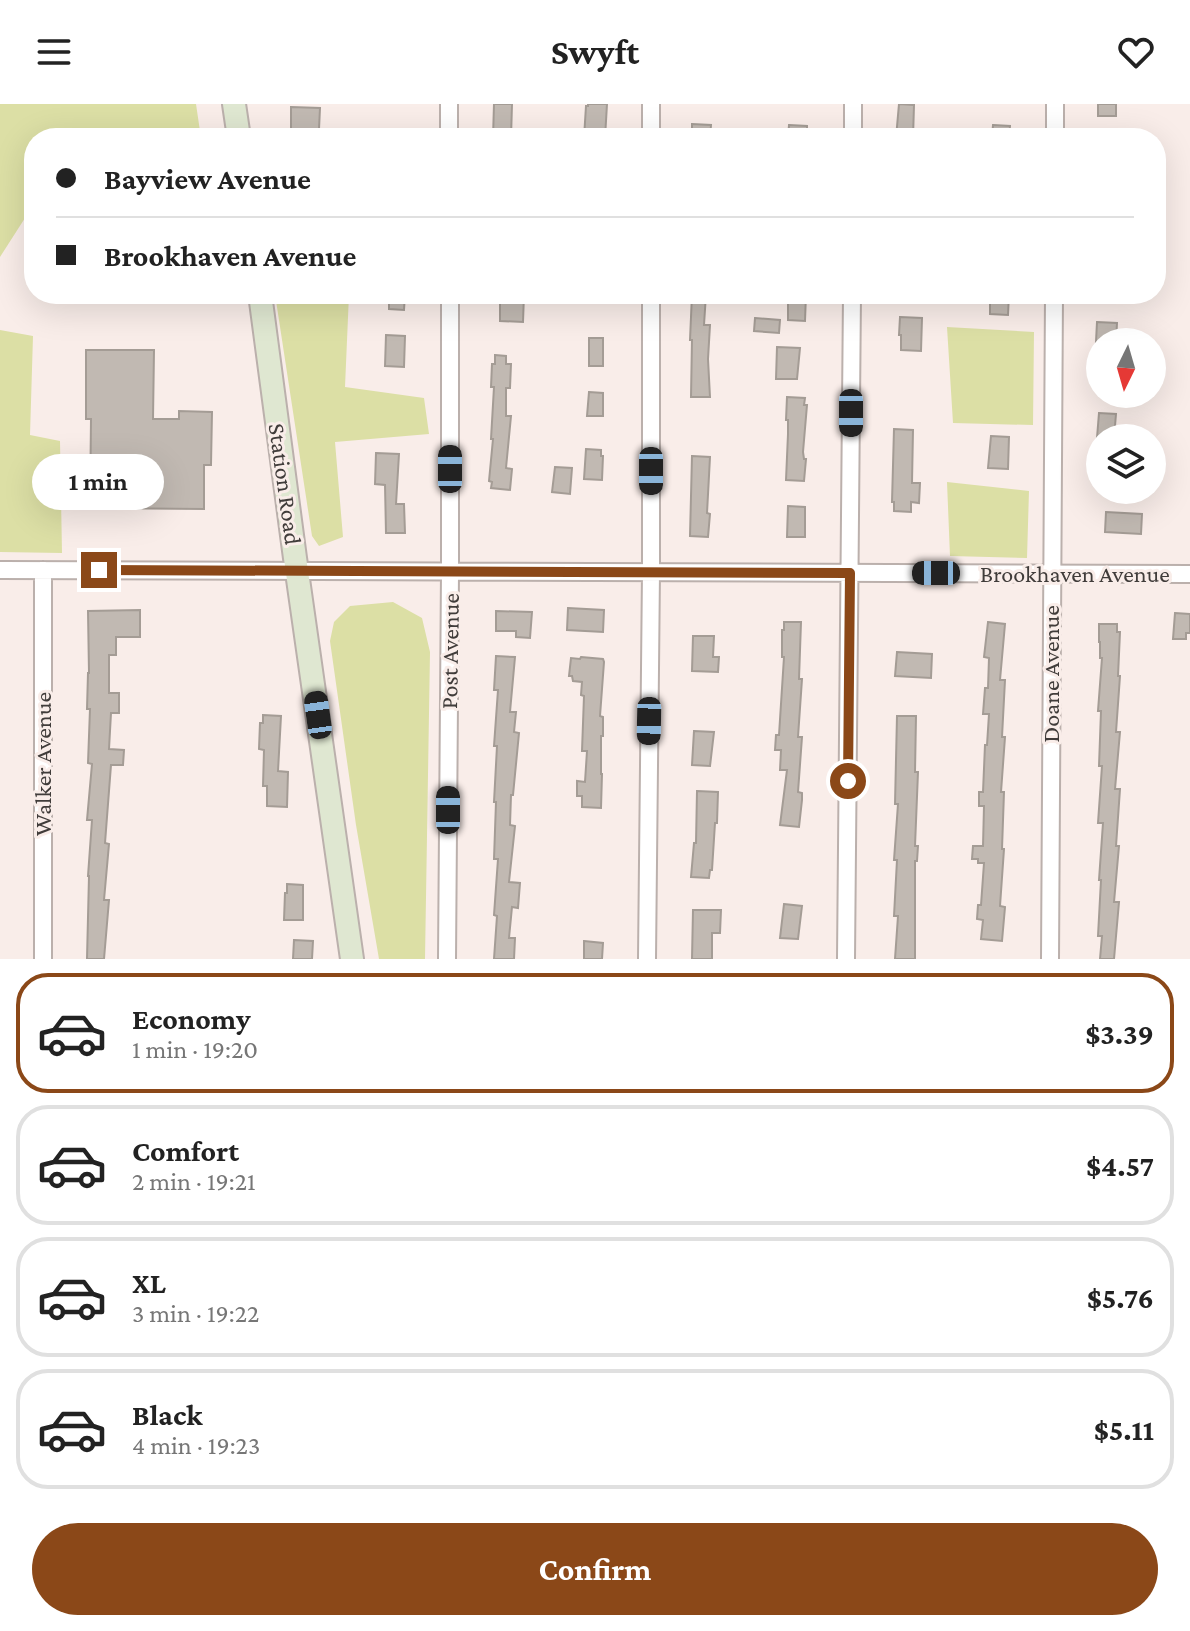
<!DOCTYPE html>
<html lang="en">
<head>
<meta charset="utf-8">
<style>
	:root { --surface:#fff; --page:#f2f2f2; --text:#222; --muted:#767676; --line:#e0e0e0; --accent:#8b4818 }
	body { margin:0; font-family:"Crimson Pro",serif; background:var(--page); color:var(--text); height:100vh; display:flex; flex-direction:column; font-size:30px; white-space:nowrap }
	* { box-sizing:border-box; margin:0 }
	p { font-size:26px; color:var(--muted) }
	.icon { flex:none; width:44px; height:44px; fill:none; stroke:currentColor; stroke-width:2; stroke-linecap:round; stroke-linejoin:round }
	.map { position:relative; height:855px; overflow:hidden }
	.drawer { display:flex; flex-direction:column; background:var(--surface); flex:1 }
	.drawer>* { flex:none }
	.banner { position:absolute; left:24px; top:24px; width:1142px; height:176px; border-radius:32px; box-shadow:0 8px 32px #0002; display:grid; align-content:center; height:176px; padding:0 32px; background:var(--surface) }
	.needle { width:52px; rotate:185deg }
	.fabs { position:absolute; left:1086px; top:224px; display:grid; gap:16px }
	.fabs a { display:grid; place-items:center; width:80px; height:80px; border-radius:50%; background:var(--surface); box-shadow:0 8px 32px #0002; font-size:40px }
	.end { position:absolute; width:36px; height:36px; margin:-18px; border:10px solid #8b4818; background:#fff; box-shadow:0 0 0 4px #fff }
	.from { border-radius:50% }
	.bubble { position:absolute; height:56px; border-radius:28px; background:var(--surface); box-shadow:0 8px 32px #0002; font-size:26px; font-weight:700; line-height:56px; text-align:center }
	.car { position:absolute; width:24px; height:48px; margin:-24px -12px; border-radius:10px; box-shadow:0 0 6px 2px #0007; background:linear-gradient(#222 24%,#8ab4d8 0 40%,#222 0 76%,#8ab4d8 0 86%,#222 0) }
	.banner b { display:flex; align-items:center; gap:28px; height:76px; font-size:30px }
	.banner b+b { border-top:2px solid var(--line) }
	.banner i { width:20px; height:20px; background:var(--text) }
	ul { padding:14px 0 0; list-style:none }
	li { display:flex; align-items:center; gap:24px; height:120px; margin:0 16px 12px; padding:0 16px; border:4px solid var(--line); border-radius:32px }
	li div { flex:1 }
	li b { display:block; font-size:30px }
	li em { font-style:normal; font-weight:700 }
	li.selected { border-color:var(--accent) }
	li>.icon { width:72px; height:72px; stroke-width:1.5 }
	.primary-button { display:flex; gap:16px; margin-top:auto; padding:16px 32px }
	.primary-button a { flex:1; height:92px; border-radius:48px; background:var(--accent); color:#fff; font-size:32px; font-weight:700; line-height:92px; text-align:center }
	header { display:flex; justify-content:space-between; align-items:center; height:104px; padding:0 32px; background:var(--surface); font-size:36px; font-weight:700 }
	.map>svg:first-child { display:block }
	.green { fill:#dcdfa5 }
	.building { fill:#c1b9b2; stroke:#a49c95; stroke-width:2 }
	.lines { fill:none; stroke-linecap:round; stroke-linejoin:round }
	.street-casing { stroke:#bbb0ac; stroke-width:20 }
	.secondary-casing { stroke:#bbb0ac; stroke-width:26 }
	.street { stroke:#fff; stroke-width:16 }
	.secondary { stroke:#dfe7d1; stroke-width:22 }
	.route { stroke:#8b4818; stroke-width:10 }
	.labels { text-anchor:middle; stroke-width:6; stroke-linejoin:round; paint-order:stroke }
	.street-label { font-size:24px; fill:#403c3a; stroke:#f9ede9 }
</style>
</head>
<body>
<header><svg class="icon" aria-label="menu" viewBox="0 0 24 24"><path d="M4 6h16M4 12h16M4 18h16"/></svg>Swyft<svg class="icon" aria-label="heart" viewBox="0 0 24 24"><path d="M12 20l-8-8c-3-5 5-10 8-4 3-6 11-1 8 4z"/></svg></header>
<div class="map">
<svg width="1190" height="855" viewBox="0 0 1190 855">
	<rect width="100%" height="100%" fill="#f9ede9"/>
	<!-- green -->
	<path class="green" d="M0,0H196L201,34H34V114H25L0,153Z
		M275,190H349L345,283L424,294L429,330L335,338L343,433L319,442L312,432Z
		M947,223L1034,228L1033,321L953,319Z
		M0,226L33,232L30,331L60,337L62,449L0,448Z
		M947,378L1029,387L1027,454L950,452Z
		M393,498L422,514L430,548L425,855H379L356,721L330,537L334,518L350,502Z"/>
	<!-- building -->
	<path class="building" d="M494,0H512L511,34H493Z
		M588,0H607L605,34H584L586,2H588Z
		M899,0L914,1L913,34H896Z
		M1098,0H1116V12H1098Z
		M291,3L320,4L319,25H310V34H291Z
		M692,20L711,21L710,34H692Z
		M789,21L807,22V34H788Z
		M993,21L1010,22L1009,34H992Z
		M389,190H405L404,206L389,205Z
		M500,190H524L523,218L500,217Z
		M692,190H706L704,221H710L708,255L710,293H691L692,236H690Z
		M788,190H806L805,217L788,216Z
		M990,190H1009L1008,211L990,210Z
		M900,213L922,214L921,247L901,246V231H899Z
		M755,214L780,216L779,229L754,227Z
		M1097,218L1117,219L1116,238H1096Z
		M386,231L405,232L404,263L385,262Z
		M589,234H603V262H589Z
		M777,243L800,244L797,275H776Z
		M86,246H154L153,315H179V307L212,308L211,361H204V405L90,404L91,315H86Z
		M495,251L506,252V260H511L510,284H506V312H511L506,364L512,365L510,386L491,384L492,378L489,377L493,335H491L494,283H491L492,260H495Z
		M589,288L603,289V312H587Z
		M787,293L805,294L804,301H807L803,348L804,355H806L804,377L786,376L788,330V316H786Z
		M1099,309L1116,310L1114,334H1097Z
		M894,325L913,326L912,379H920L919,399L911,398V408L894,407V398H892Z
		M991,332L1009,333L1008,365L988,364Z
		M586,345L601,346V352H603L602,376L584,375Z
		M376,349L399,350L396,400H404L405,429H386L385,381L375,380Z
		M692,352L710,353L707,409L710,410L708,433L690,432Z
		M555,363L572,364L570,390L552,388Z
		M788,402L805,403V433H787Z
		M1106,408L1142,410L1141,430L1105,428Z
		M568,504L604,506L603,528L567,526Z
		M140,506V533H116V551H109V589H119V609H111L109,645L124,646L123,661H111L105,739L109,740L104,796H109L104,855H87L89,772H88L92,716H87L92,660L88,659L90,605H87L88,569H89L88,507Z
		M496,507L532,508L530,534L516,533V527H496Z
		M1175,509L1190,510V529H1186V535H1173Z
		M784,518H801L799,575H802L798,633H802L798,688L802,689V696L799,723L780,721L787,666H780L781,646H775L776,631H779L784,553H782V526H784Z
		M988,518L1005,520L1000,576H1005L1002,633H1005L1001,688H1004L1002,745H1004L1000,802L1005,803L1002,837L981,835L983,816L977,815L978,801H981L984,759H978V755H972L973,742H983L984,702H979V688H983L985,641H987L989,610H983L985,584H988L989,554L984,553Z
		M1099,520H1117V528H1120L1118,572H1120L1116,628H1120L1115,685H1120L1116,742H1119L1114,798H1119L1114,855H1100L1102,832H1098L1101,776H1099L1103,719H1098L1102,662H1099L1101,607H1098L1102,554H1100V538H1099Z
		M693,532H714L713,553H719L718,568L692,567Z
		M897,548L932,550L931,574L895,572Z
		M496,552L515,553L510,608H516L514,628L519,629L513,691H511L510,721L515,722L509,778L520,779L518,804L512,803L509,834H515L514,855H494L497,812L494,811L498,755H494L496,698H494L497,642H494L498,586H494Z
		M581,553L603,555L604,558L600,612L603,613V632H601V670H602L601,704L582,703V692H577V677L585,678L587,647H582L584,592L581,591L582,578L573,577L572,572H569L571,554L580,555Z
		M263,611L281,612L278,667L288,668L287,703L267,702V682H263L264,646L259,645L260,619H263Z
		M897,612H916L915,668H918L915,742H918L917,757H915V855H895L898,812H894L897,756H894L898,700H895Z
		M694,627L714,628L710,662L692,661Z
		M697,687L718,688L717,719H715L712,766H710L709,774L691,773L694,739H696Z
		M287,780L303,781V816H284L285,789H287Z
		M784,800L802,802L798,835L780,834Z
		M693,806H721L720,829H712V855H692Z
		M294,836L313,837L312,855H293Z
		M584,837L603,839L602,855H584Z"/>
	<g class="lines">
		<!-- street casing -->
		<g class="street-casing">
			<path id="street" d="M449,0V34
				M651,0V34
				M853,34V0
				M1055,34V0
				M0,466L1190,470
				M43,466V855
				M447,855L450,468V190
				M647,855L651,468V190
				M846,855L852,190
				M1050,855L1054,190"/>
		</g>
		<!-- secondary casing -->
		<g class="secondary-casing">
			<path id="secondary" d="M234,0L239,34
				M260,190L295,454L352,855"/>
		</g>
		<!-- street -->
		<use href="#street" class="street"/>
		<!-- secondary -->
		<use href="#secondary" class="secondary"/>
	</g>
	<g class="lines">
		<!-- route -->
		<path class="route" d="M99,466L850,469L848,677"/>
	</g>
	<g class="labels">
		<!-- street labels -->
		<g class="street-label">
			<text transform="translate(285 380) rotate(82)" y="8">Station Road</text>
			<text x="1075" y="478">Brookhaven Avenue</text>
			<text transform="translate(450 547) rotate(-89)" y="8">Post Avenue</text>
			<text transform="translate(1051 570) rotate(-90)" y="8">Doane Avenue</text>
			<text transform="translate(43 660) rotate(-90)" y="8">Walker Avenue</text>
		</g>
	</g>
</svg>
<div class="fabs">
<a><svg class="needle" viewBox="-14 -14 28 28"><path d="M0-13l5 13h-10z" fill="#e53935"/><path d="M0 13l5-13h-10z" fill="#767676"/></svg></a>
<a><svg class="icon" aria-label="layers" viewBox="0 0 24 24"><path d="M12 4l9 5-9 5-9-5zM3 14l9 5 9-5"/></svg></a>
</div>
<i class="end from" style="left:848px;top:677px"></i>
<i class="end" style="left:99px;top:466px"></i>
<div class="bubble" style="left:32px;top:350px;width:132px">1 min</div>
<i class="car" style="left:851px;top:309px;rotate:180deg"></i>
<i class="car" style="left:450px;top:365px;rotate:0deg"></i>
<i class="car" style="left:651px;top:367px;rotate:180deg"></i>
<i class="car" style="left:936px;top:469px;rotate:270deg"></i>
<i class="car" style="left:318px;top:611px;rotate:352deg"></i>
<i class="car" style="left:649px;top:617px;rotate:181deg"></i>
<i class="car" style="left:448px;top:706px;rotate:0deg"></i>
<div class="banner">
<b><i class="from"></i>Bayview Avenue</b>
<b><i></i>Brookhaven Avenue</b>
</div>
</div>
<section class="drawer">
<ul>
<li class="selected"><svg class="icon" aria-label="car" viewBox="0 0 24 24"><path d="M5 17H2v-5l4-1 3-4h7l3 4 3 1v5h-3M9 17h6M6 11h13"/><circle cx="7" cy="17" r="2"/><circle cx="17" cy="17" r="2"/></svg><div><b>Economy</b><p>1 min · 19:20</p></div><em>$3.39</em></li>
<li><svg class="icon" aria-label="car" viewBox="0 0 24 24"><path d="M5 17H2v-5l4-1 3-4h7l3 4 3 1v5h-3M9 17h6M6 11h13"/><circle cx="7" cy="17" r="2"/><circle cx="17" cy="17" r="2"/></svg><div><b>Comfort</b><p>2 min · 19:21</p></div><em>$4.57</em></li>
<li><svg class="icon" aria-label="car" viewBox="0 0 24 24"><path d="M5 17H2v-5l4-1 3-4h7l3 4 3 1v5h-3M9 17h6M6 11h13"/><circle cx="7" cy="17" r="2"/><circle cx="17" cy="17" r="2"/></svg><div><b>XL</b><p>3 min · 19:22</p></div><em>$5.76</em></li>
<li><svg class="icon" aria-label="car" viewBox="0 0 24 24"><path d="M5 17H2v-5l4-1 3-4h7l3 4 3 1v5h-3M9 17h6M6 11h13"/><circle cx="7" cy="17" r="2"/><circle cx="17" cy="17" r="2"/></svg><div><b>Black</b><p>4 min · 19:23</p></div><em>$5.11</em></li>
</ul>
<div class="primary-button"><a>Confirm</a></div>
</section>
</body>
</html>
